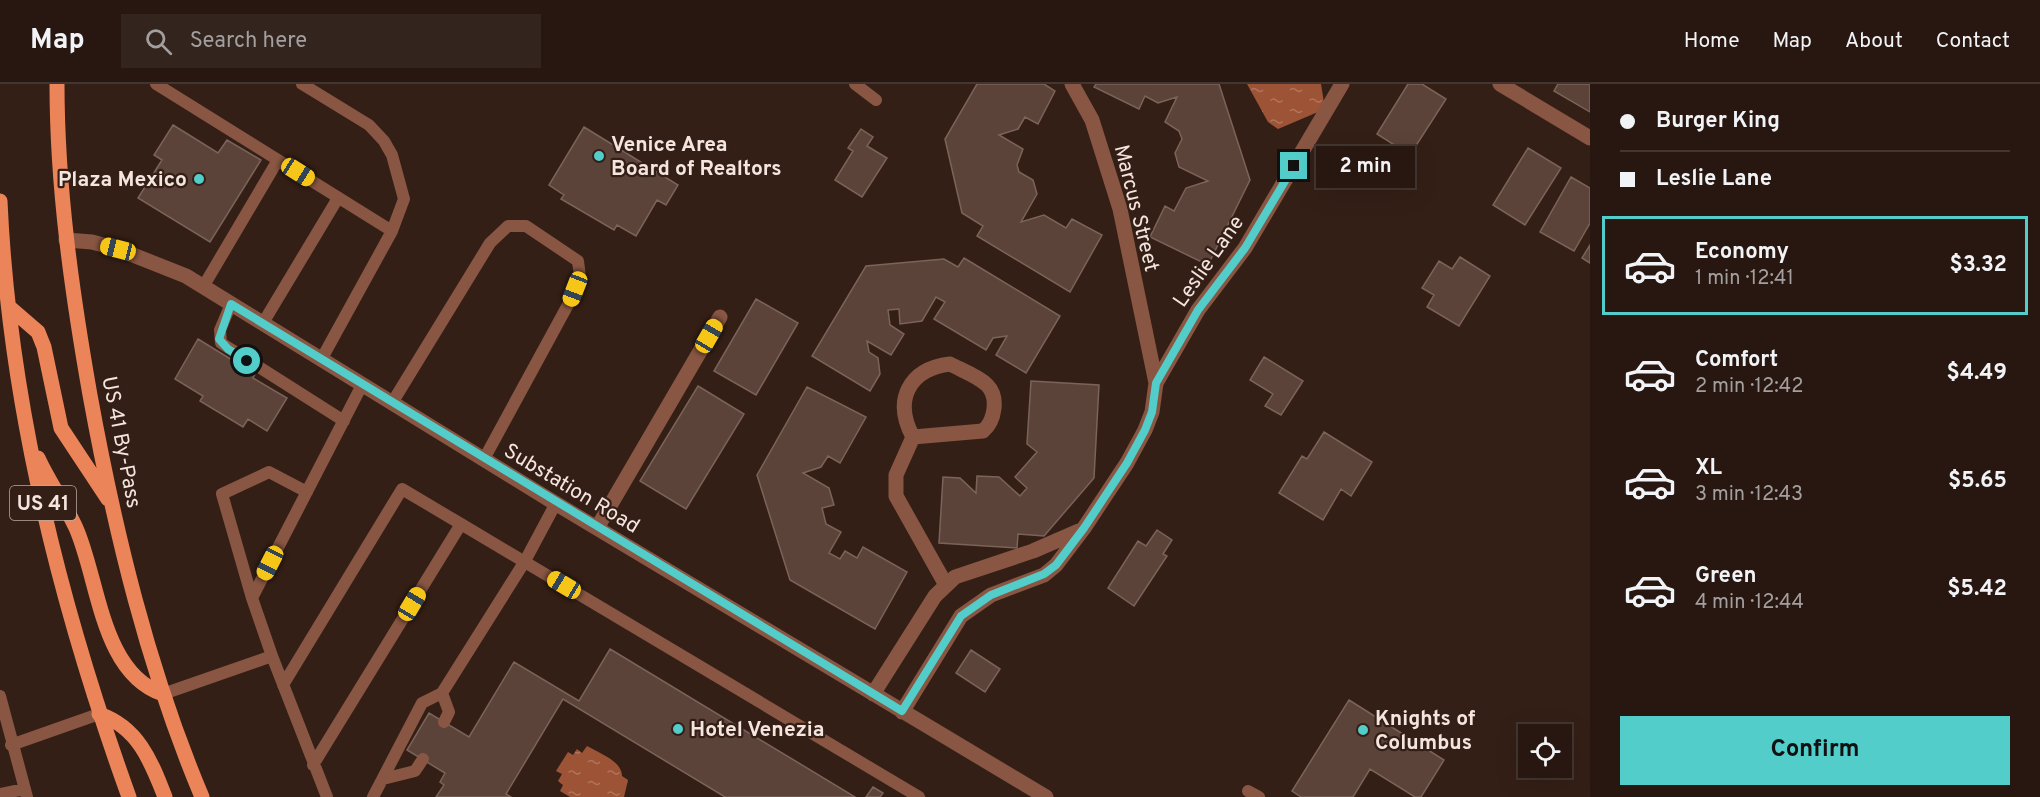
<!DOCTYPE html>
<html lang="en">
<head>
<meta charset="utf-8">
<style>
	:root { --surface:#271710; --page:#33241e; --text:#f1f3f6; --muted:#a49f9f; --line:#433630; --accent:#53cdca }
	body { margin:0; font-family:Overpass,sans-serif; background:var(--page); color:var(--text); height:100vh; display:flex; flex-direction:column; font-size:22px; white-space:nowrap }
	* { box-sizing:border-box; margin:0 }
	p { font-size:20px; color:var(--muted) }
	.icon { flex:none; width:33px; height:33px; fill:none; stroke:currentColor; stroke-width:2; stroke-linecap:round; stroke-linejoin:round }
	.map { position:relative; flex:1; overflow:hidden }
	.panel { display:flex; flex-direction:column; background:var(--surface); width:450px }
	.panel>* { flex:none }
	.guide { display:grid; align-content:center; height:132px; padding:0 30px; background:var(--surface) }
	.tools { position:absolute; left:1518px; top:640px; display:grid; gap:12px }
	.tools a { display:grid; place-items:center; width:54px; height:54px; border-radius:0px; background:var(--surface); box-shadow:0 6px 24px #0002,0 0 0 2px var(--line); font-size:30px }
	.end { position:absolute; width:27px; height:27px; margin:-14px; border:8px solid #53cdca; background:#111; box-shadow:0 0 0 3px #111 }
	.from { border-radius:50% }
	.bubble { position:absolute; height:42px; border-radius:0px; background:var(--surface); box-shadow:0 6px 24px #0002,0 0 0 2px var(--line); font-size:20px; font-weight:700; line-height:42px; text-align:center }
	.car { position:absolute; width:18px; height:36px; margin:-18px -9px; border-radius:8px; box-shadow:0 0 4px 2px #0007; background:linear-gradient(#f5c518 24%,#345 0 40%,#f5c518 0 76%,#345 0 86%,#f5c518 0) }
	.guide b { display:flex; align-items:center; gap:21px; height:57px; font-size:22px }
	.guide b+b { border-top:2px solid var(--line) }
	.guide i { width:15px; height:15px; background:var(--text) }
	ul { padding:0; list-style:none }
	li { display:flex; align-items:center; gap:18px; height:99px; margin:0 12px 9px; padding:0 18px; border:3px solid transparent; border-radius:0px }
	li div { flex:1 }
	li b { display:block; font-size:22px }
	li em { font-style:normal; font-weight:700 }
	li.current { border-color:var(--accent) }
	li>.icon { width:54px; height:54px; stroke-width:1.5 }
	.action { display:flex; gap:12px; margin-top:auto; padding:12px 30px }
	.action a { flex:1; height:69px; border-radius:0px; background:var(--accent); color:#111; font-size:24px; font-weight:700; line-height:69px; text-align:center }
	header { display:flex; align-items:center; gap:36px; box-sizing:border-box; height:84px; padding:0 30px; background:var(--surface); border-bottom:2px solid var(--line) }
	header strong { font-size:28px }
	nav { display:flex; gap:33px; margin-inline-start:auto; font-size:21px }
	.search { width:420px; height:54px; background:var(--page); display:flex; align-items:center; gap:15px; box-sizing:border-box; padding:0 21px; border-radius:0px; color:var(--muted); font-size:22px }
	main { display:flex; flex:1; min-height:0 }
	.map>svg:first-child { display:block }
	.water { fill:url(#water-ripples) }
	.building { fill:#5b433a; stroke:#7c6359; stroke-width:1.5 }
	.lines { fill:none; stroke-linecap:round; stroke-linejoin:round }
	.lane { stroke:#885642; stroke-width:12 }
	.street { stroke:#885642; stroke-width:15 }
	.primary { stroke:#ec8459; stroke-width:15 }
	.route { stroke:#53cdca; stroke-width:8 }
	.poi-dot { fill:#53cdca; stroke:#341f16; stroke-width:2 }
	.labels { text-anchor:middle; stroke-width:4.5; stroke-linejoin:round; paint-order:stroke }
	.shield { fill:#341f16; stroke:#baaaa3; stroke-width:1.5 }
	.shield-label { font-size:20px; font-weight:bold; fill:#f4e5df }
	.poi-label { font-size:21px; font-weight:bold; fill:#f4e5df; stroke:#341f16; text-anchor:start }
	.street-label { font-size:21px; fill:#f4e5df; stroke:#341f16 }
</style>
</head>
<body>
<header>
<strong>Map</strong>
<div class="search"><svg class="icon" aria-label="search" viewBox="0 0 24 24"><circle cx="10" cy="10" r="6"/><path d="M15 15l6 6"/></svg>Search here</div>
<nav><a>Home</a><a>Map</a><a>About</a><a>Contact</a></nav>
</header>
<main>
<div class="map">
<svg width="1590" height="713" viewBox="0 0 1590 713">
	<defs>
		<pattern id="water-ripples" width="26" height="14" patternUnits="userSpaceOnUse" patternTransform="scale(1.5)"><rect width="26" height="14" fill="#9d5436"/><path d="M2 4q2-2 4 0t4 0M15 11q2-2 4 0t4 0" fill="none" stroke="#b0755c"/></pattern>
	</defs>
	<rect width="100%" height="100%" fill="#341f16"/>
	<!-- water -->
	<path class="water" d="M1247,0H1321L1325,25L1278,45L1268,38Z
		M587,662C599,669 622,677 622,692L628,696L624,713H570L560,707L563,701L558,697L562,690L556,687L568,668L573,671L577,665L582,669Z"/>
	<!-- building -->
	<path class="building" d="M977,0H1044L1055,7L1038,40L1025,33L1018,45L999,51L1023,65L1017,81L1019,88L1033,96L1037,110L1021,138L1044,131L1066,144L1072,135L1102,151L1070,208L977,152L983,142L962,129L945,55Z
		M1096,0H1219L1250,96L1208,181L1150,153L1165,122L1174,127L1186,104L1208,97L1179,83L1175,69L1182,55L1179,47L1165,38L1177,13L1158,19L1145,12L1139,25L1094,3Z
		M1408,0H1422L1446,15L1410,71L1377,50Z
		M1558,0H1590V28L1554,7Z
		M173,41L218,69L227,56L261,76L210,158L138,114L162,76L154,71Z
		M584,43L678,101L666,121L657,116L636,152L617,141L614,146L561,115L564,111L549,101Z
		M861,45L873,53L867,62L887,74L862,113L835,96L853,67L848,64Z
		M1528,64L1561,84L1525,141L1493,121Z
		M1571,93L1590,104V139L1574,167L1540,148Z
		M1590,161V179L1582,174Z
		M1460,173L1490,192L1459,242L1427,223L1434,211L1422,204L1439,177L1452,185Z
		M964,174L1060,232L1026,289L996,271L1007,252L993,254L986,266L934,235L945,218L936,213L922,237L900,240L899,225L888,226L890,241L904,250L891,271L867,257L869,268L878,274L880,290L870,307L812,272L866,182L944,175L958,183Z
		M756,215L798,239L756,311L714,287Z
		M198,255L255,290L253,294L287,314L267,347L248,335L243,343L200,317L203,312L175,295Z
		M1264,273L1303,297L1281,331L1265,322L1273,310L1250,296Z
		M1031,297L1099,301L1094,394L1044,452L1018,450L1017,464L939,459L943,393L960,394L976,409L977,392L999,393L1020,412L1027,404L1015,393L1037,368L1027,360Z
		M698,302L744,330L686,425L640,397Z
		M807,303L866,333L840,379L828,372L821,383L803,389L829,404L834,421L822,424L826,440L841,448L829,469L840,475L845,467L857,474L863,463L907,488L875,545L790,496L757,391Z
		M1324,348L1372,378L1351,412L1341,405L1323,436L1279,409L1302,372L1307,375Z
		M1157,446L1172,456L1163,470L1167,472L1134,522L1108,504L1138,457L1146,462Z
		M610,565L855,713H725L563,615L506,710L511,713H436L444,701L440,698L445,689L407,666L429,629L469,653L514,578L579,617Z
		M971,566L1000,585L985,608L956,589Z
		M1349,616L1444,676L1421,713H1415L1370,685L1353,713H1301L1292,707Z
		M873,703L883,709L880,713H866Z"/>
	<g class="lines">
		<!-- lane -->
		<path class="lane" d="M156,0L392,147
			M302,0L369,41L384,57L392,71L404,115L392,147L321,276
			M855,0L876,16
			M203,203L278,76
			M231,220L220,246L221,259L344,337
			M263,239L338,114
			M392,319L490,159L508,142H526L578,177L580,193L570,217L484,375
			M307,408L269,388L222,410L252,514L362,301
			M272,572L327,713
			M283,601L402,405L461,440
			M442,609L449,628L444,638
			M163,610L272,572L252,514
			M0,612L27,713
			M11,661L99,630
			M313,681L461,440L919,713
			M383,695L415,687L423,675
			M1248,707L1259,713
			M0,710L25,705
			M373,713L422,619L442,609L525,477L556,419"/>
		<!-- street -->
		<path class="street" d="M1072,0L1092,36L1120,125L1156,299
			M1500,0L1590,54
			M66,156L92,158L118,165L186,192L550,416L1046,713
			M950,280C961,286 978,292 987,301C999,313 995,337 983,347L913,353C893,316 909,285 950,280Z
			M913,353L896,391V412L946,501
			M597,444L720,233
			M873,610L935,512L955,493L1033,467L1079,447
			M902,628L961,532L991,511L1044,491L1056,481L1084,444L1127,379L1145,346L1152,328L1156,299L1198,226L1245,164L1342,0"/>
		<!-- primary -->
		<path class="primary" d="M57,0C57,104 72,209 90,311C115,448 148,585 202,713
			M0,117C9,320 60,522 129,713
			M9,223L38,248L44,263L61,344L108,415
			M38,374C49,398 65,420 76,444C99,496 101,589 163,610
			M99,630C138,643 151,677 165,713"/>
	</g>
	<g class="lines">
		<!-- route -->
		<path class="route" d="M247,277L228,265L219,255L231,220L902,627L961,532L991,511L1044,490L1056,481L1084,444L1127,379L1145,346L1152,328L1156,299L1198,226L1245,164L1294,82"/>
	</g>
	<!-- markers -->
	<g class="poi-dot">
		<circle cx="599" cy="72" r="6"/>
		<circle cx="199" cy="95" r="6"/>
		<circle cx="678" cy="645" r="6"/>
		<circle cx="1363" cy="646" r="6"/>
	</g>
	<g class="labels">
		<!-- shield labels -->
		<rect class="shield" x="10" y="402" width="66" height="34" rx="4.5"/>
		<g class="shield-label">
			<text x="43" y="426">US 41</text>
		</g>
		<!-- poi labels -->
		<g class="poi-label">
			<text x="611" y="67">Venice Area<tspan x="611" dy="24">Board of Realtors</tspan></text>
			<text x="187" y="102" text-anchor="end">Plaza Mexico</text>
			<text x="1375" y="641">Knights of<tspan x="1375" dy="24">Columbus</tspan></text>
			<text x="690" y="652">Hotel Venezia</text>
		</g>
		<!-- street labels -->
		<g class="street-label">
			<text transform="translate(1137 124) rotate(76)" y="7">Marcus Street</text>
			<text transform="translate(1208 177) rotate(-55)" y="7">Leslie Lane</text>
			<text transform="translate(122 358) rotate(79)" y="7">US 41 By-Pass</text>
			<text transform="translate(572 404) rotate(31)" y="7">Substation Road</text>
		</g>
	</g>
</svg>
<div class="tools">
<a><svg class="icon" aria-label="locate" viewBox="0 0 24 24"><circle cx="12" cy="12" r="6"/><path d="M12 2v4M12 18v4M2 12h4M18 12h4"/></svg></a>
</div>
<i class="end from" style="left:247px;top:277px"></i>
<i class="end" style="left:1294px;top:82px"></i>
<div class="bubble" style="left:1316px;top:62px;width:99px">2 min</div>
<i class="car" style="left:298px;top:88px;rotate:122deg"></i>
<i class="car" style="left:118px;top:165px;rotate:284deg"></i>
<i class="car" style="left:575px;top:205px;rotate:201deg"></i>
<i class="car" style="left:709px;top:252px;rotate:30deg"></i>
<i class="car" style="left:270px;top:479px;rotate:207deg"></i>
<i class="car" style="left:564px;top:501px;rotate:301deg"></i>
<i class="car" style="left:412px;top:520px;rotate:31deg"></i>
</div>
<section class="panel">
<div class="guide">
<b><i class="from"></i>Burger King</b>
<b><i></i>Leslie Lane</b>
</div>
<ul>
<li class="current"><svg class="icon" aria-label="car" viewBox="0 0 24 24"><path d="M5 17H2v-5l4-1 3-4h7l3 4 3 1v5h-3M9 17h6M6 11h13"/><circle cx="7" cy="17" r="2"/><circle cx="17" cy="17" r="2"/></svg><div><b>Economy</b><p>1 min · 12:41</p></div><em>$3.32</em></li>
<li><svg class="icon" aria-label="car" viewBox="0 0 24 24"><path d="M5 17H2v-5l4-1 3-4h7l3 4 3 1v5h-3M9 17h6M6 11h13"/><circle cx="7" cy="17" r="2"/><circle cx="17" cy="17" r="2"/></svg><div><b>Comfort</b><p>2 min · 12:42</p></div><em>$4.49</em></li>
<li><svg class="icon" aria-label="car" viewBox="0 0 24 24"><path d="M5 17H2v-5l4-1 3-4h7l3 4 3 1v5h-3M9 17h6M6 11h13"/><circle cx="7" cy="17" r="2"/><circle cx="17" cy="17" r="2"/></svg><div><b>XL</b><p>3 min · 12:43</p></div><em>$5.65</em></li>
<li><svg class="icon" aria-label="car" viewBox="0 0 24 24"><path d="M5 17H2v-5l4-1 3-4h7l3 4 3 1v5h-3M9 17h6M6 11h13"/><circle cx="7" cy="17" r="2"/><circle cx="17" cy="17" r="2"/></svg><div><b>Green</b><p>4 min · 12:44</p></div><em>$5.42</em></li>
</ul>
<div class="action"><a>Confirm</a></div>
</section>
</main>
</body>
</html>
